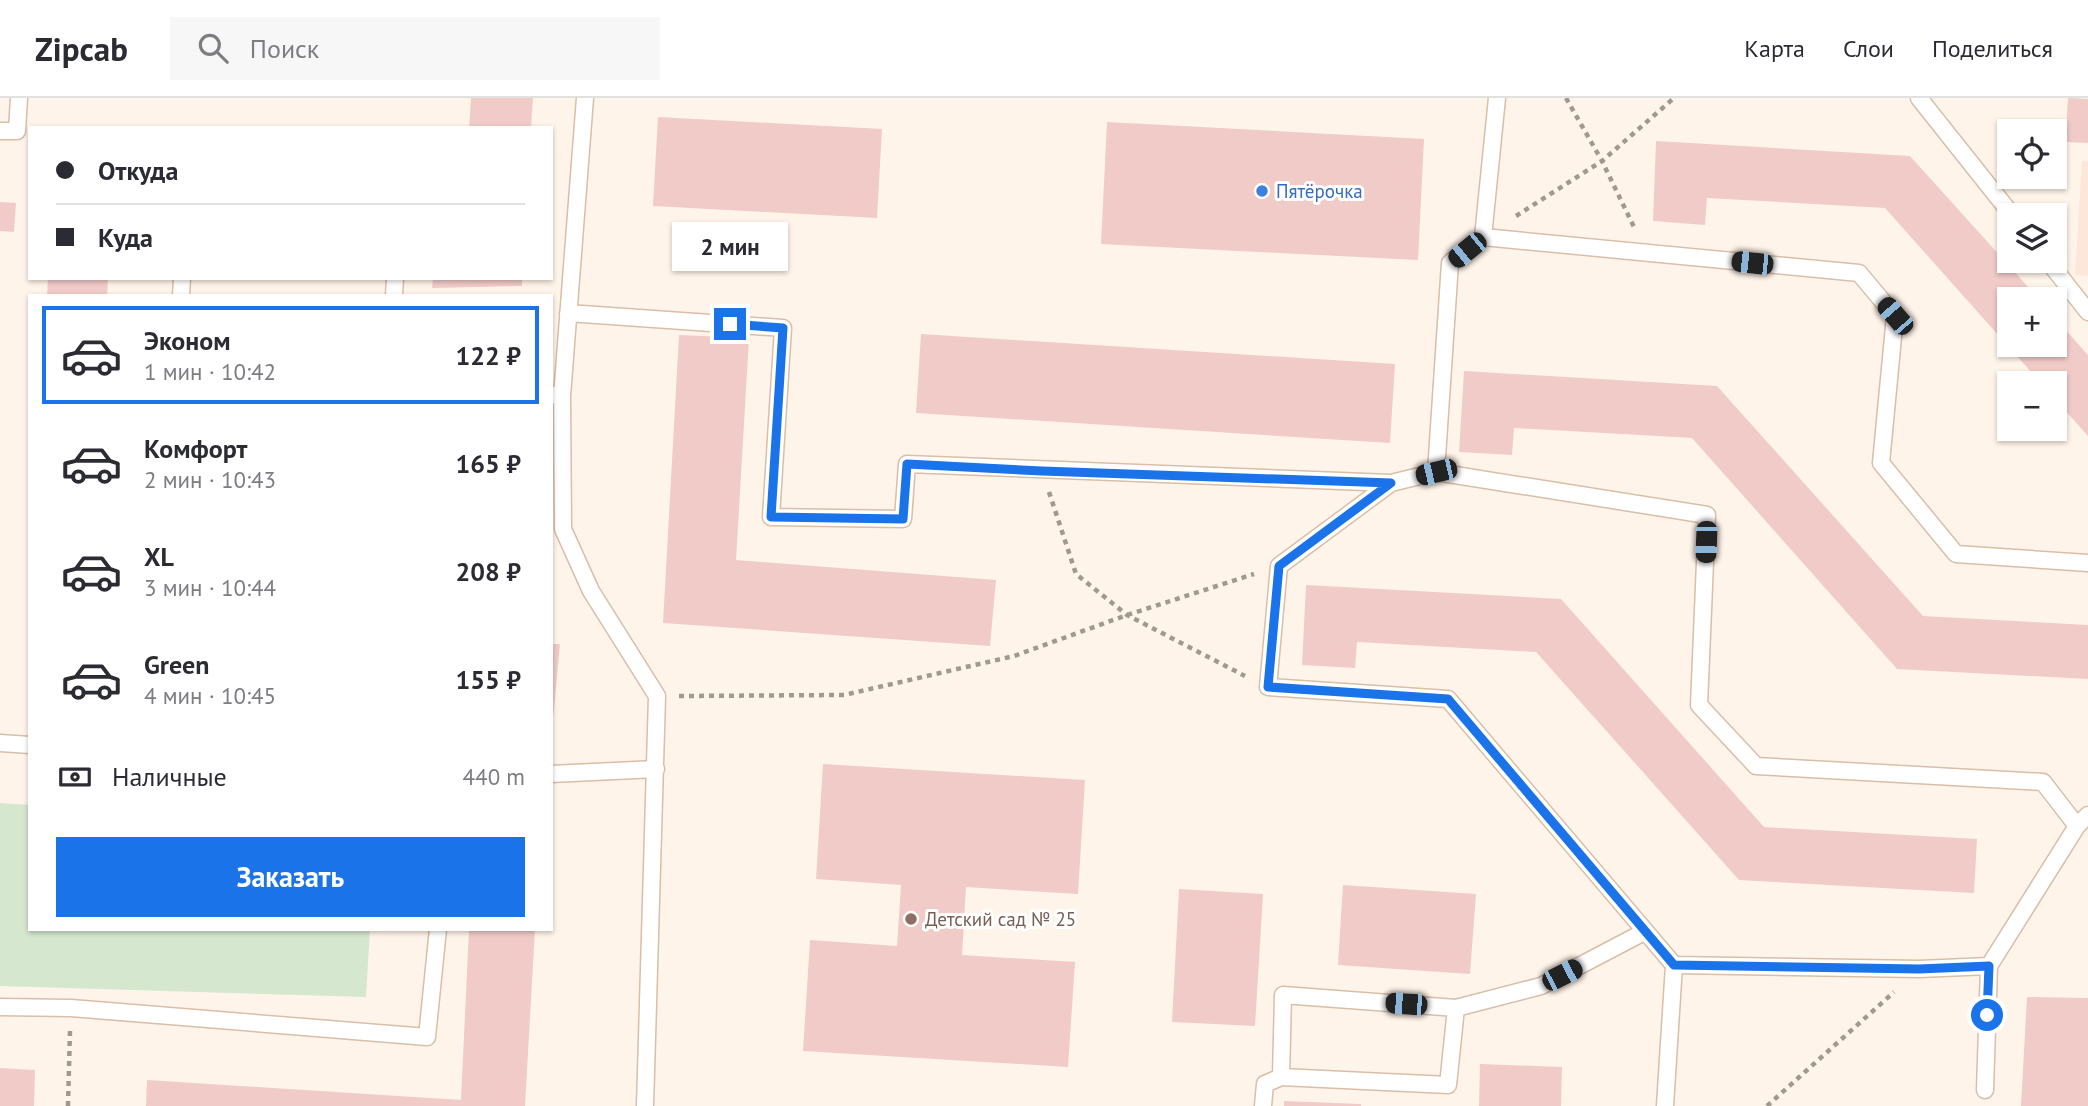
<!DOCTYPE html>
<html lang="ru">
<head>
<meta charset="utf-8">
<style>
	:root { --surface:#fff; --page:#f7f7f7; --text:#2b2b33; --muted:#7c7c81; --line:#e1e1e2; --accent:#1a73e8 }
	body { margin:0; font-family:"PT Sans",sans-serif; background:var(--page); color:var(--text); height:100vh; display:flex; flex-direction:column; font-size:26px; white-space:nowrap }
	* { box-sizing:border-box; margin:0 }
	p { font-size:23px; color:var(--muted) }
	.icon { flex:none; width:38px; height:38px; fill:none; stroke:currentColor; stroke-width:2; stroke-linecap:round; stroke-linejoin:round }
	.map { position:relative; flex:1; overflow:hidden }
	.drawer { position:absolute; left:28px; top:196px; width:525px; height:637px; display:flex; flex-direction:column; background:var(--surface); border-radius:0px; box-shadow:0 2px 5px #0004 }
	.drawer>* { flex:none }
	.guide { position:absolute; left:28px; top:28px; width:525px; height:154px; border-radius:0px; box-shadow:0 2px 5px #0004; display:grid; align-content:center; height:154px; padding:0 28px; background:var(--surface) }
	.controls { position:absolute; left:1997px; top:21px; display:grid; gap:14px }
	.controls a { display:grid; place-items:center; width:70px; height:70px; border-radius:0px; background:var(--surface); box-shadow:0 2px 5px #0004; font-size:35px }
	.end { position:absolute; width:32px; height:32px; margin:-16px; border:9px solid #1a73e8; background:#fff; box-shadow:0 0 0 4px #fff }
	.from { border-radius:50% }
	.bubble { position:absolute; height:49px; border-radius:0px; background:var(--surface); box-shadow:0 2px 5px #0004; font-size:23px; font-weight:700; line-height:49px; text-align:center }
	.car { position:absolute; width:21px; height:42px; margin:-21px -10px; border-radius:9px; box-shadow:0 0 5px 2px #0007; background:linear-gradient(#222 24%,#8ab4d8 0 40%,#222 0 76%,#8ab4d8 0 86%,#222 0) }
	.guide b { display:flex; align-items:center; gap:24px; height:66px; font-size:26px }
	.guide b+b { border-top:2px solid var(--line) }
	.guide i { width:18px; height:18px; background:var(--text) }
	ul { padding:12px 0 0; list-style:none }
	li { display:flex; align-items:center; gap:21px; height:98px; margin:0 14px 10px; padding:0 14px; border:4px solid transparent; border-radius:0px }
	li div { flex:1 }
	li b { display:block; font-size:26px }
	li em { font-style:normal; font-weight:700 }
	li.active { border-color:var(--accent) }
	li>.icon { width:63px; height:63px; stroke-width:1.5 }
	.pay { display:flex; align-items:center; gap:18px; height:77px; padding:0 28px; font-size:26px }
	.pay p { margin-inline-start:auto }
	.cta { display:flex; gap:14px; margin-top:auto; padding:14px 28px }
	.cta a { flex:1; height:80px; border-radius:0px; background:var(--accent); color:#fff; font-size:28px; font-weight:700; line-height:80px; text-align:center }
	header { display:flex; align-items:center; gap:42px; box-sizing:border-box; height:98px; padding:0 35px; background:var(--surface); border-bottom:2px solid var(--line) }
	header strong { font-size:33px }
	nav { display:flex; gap:38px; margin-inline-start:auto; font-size:24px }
	.search { width:490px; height:63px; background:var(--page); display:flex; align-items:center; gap:18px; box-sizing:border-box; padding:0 24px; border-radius:0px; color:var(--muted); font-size:26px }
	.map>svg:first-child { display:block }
	.industrial { fill:#fde7da }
	.green { fill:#d5e8cf }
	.building { fill:#f1cbc8 }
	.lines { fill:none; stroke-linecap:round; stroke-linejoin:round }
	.lane-casing { stroke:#d9bea8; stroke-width:19 }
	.path { stroke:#a2988e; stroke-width:4.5; stroke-dasharray:5 5; stroke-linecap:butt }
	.lane { stroke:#fff; stroke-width:16 }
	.route { stroke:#1a73e8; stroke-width:9 }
	.shop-dot { fill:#3f7fe0; stroke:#fff; stroke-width:2.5 }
	.education-dot { fill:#8d6e63; stroke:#fff; stroke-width:2.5 }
	.labels { text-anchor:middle; stroke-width:6; stroke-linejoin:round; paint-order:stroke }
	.shop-label { font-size:19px; fill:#366cbe; stroke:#fff; text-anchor:start }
	.education-label { font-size:19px; fill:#785e54; stroke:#fff; text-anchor:start }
</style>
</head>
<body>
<header>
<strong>Zipcab</strong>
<div class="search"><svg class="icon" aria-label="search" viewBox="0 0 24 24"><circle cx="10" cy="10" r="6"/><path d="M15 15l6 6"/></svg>Поиск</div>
<nav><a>Карта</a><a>Слои</a><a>Поделиться</a></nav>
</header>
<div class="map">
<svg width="2088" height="1008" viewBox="0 0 2088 1008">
	<rect width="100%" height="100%" fill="#fff4ea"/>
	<!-- industrial -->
	<path class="industrial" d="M2082,63H2088V178L2075,177Z"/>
	<!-- green -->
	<path class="green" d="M0,705L30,707V831H370L366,899L0,888Z"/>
	<!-- building -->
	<path class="building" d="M471,0H533L531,30H469Z
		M2068,0L2088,1V45L2065,44Z
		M658,19L882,31L877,120L653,108Z
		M1107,24L1424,41L1418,162L1101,146Z
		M1656,43L1910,58L2039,201H2009V247H2054V219L2088,257V338L2054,300V285H2041L1885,110L1707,100L1705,127L1653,123Z
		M0,104L16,105L14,134L0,133Z
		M48,180H108L107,198H47Z
		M433,180H522V188L432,190Z
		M921,236L1395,266L1390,345L916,315Z
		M679,237L749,240L736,462L996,482L990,548L663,525Z
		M1464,273L1717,288L1923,518L2088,527V581L1897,571L1692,340L1514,330L1512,357L1459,354Z
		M1306,487L1561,501L1764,729L1977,741L1974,795L1739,782L1536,554L1357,544L1355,570L1302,567Z
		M551,546H560L553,621H551Z
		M823,666L1085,682L1078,796L966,789L962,857L1075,864L1068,969L803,953L810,842L897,848L901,787L816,781Z
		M1343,787L1476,796L1470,876L1338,867Z
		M1179,791L1263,796L1255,928L1172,924Z
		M469,831H535L525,1008H146L147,982L461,1002Z
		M2027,899L2088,900V1008H2021Z
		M1480,966L1562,969L1561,1008H1479Z
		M0,970L35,972L34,1008H0Z
		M1284,1003L1361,1006V1008H1284Z"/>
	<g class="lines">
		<!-- lane casing -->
		<g class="lane-casing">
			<path id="lane" d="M1497,0L1483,139L1859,175L1895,218L1881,365L1956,456L2088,465
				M1919,0L2012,117
				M0,33H17L19,0
				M2048,163L2088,214
				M181,198L182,180
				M394,198L395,180
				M568,215L783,230L771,419L903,421L907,366L1391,385L1436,374L1707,417L1699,607L1756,668L2043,684L2077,728
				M551,297L562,298L585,0
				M562,298L563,431L591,493L657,598L645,1008
				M1436,374L1450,165L1483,139
				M1391,385L1279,468L1268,589L1448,601L1674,867
				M0,645L30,647
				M551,676L656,671
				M0,909L71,910L427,939L438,831
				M1456,910L1448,987L1281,979L1283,897L1456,910L1541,888L1644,834
				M1985,992L1989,868
				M1263,1008L1265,986L1281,979
				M1665,1008L1674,867L1919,871L1989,868L2077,728L2088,717"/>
		</g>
		<!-- path -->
		<path class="path" d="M1566,0L1602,63L1634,129
			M1516,118L1602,63L1674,0
			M1049,394L1076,476L1127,517L1245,578
			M679,598L844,597L1014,558L1127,517L1254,476
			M68,1008L70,932
			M1767,1008L1894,894"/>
		<!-- lane -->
		<use href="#lane" class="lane"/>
	</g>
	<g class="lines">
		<!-- route -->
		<path class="route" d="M730,226L783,230L771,419L903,421L907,366L1042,373L1391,385L1279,468L1268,589L1448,601L1674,867L1919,871L1989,868L1987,917"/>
	</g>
	<!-- markers -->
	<circle class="shop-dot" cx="1262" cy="93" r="7"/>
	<circle class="education-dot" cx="911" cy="821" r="7"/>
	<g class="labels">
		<!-- shop labels -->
		<g class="shop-label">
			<text x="1276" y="100">Пятёрочка</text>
		</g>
		<!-- education labels -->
		<g class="education-label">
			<text x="925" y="828">Детский сад № 25</text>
		</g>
	</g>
</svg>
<div class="controls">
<a><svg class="icon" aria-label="locate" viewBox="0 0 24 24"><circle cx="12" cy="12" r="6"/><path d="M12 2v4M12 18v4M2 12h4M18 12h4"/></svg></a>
<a><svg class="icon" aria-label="layers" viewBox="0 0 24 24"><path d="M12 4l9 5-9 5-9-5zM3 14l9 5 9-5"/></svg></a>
<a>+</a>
<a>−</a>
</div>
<i class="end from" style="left:1987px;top:917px"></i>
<i class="end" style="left:730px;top:226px"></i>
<div class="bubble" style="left:672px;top:124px;width:116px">2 мин</div>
<i class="car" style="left:1467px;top:152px;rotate:231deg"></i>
<i class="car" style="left:1752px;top:165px;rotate:276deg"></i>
<i class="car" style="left:1895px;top:218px;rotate:319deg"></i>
<i class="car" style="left:1436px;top:374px;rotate:257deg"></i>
<i class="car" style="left:1706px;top:444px;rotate:182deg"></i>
<i class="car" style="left:1562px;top:877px;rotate:63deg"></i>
<i class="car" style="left:1406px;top:906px;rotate:274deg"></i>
<div class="guide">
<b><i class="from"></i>Откуда</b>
<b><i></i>Куда</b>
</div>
<section class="drawer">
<ul>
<li class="active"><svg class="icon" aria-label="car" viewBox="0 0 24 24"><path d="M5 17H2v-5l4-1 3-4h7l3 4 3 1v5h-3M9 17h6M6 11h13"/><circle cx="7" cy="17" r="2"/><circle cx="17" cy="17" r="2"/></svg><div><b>Эконом</b><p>1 мин · 10:42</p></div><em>122 ₽</em></li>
<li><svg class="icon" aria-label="car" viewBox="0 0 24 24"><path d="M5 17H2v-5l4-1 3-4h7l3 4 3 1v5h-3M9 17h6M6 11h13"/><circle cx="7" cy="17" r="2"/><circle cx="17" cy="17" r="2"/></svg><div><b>Комфорт</b><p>2 мин · 10:43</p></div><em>165 ₽</em></li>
<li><svg class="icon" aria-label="car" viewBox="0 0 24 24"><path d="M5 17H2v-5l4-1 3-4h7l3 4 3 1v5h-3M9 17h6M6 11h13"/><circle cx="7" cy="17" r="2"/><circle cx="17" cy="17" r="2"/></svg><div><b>XL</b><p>3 мин · 10:44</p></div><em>208 ₽</em></li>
<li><svg class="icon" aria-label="car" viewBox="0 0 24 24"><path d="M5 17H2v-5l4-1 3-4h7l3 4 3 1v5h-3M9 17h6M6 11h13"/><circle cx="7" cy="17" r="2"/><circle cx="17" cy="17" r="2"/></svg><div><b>Green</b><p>4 мин · 10:45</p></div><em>155 ₽</em></li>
</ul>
<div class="pay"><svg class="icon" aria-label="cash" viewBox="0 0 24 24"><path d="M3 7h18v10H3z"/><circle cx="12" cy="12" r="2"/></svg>Наличные<p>440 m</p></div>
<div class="cta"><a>Заказать</a></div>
</section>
</div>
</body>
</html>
